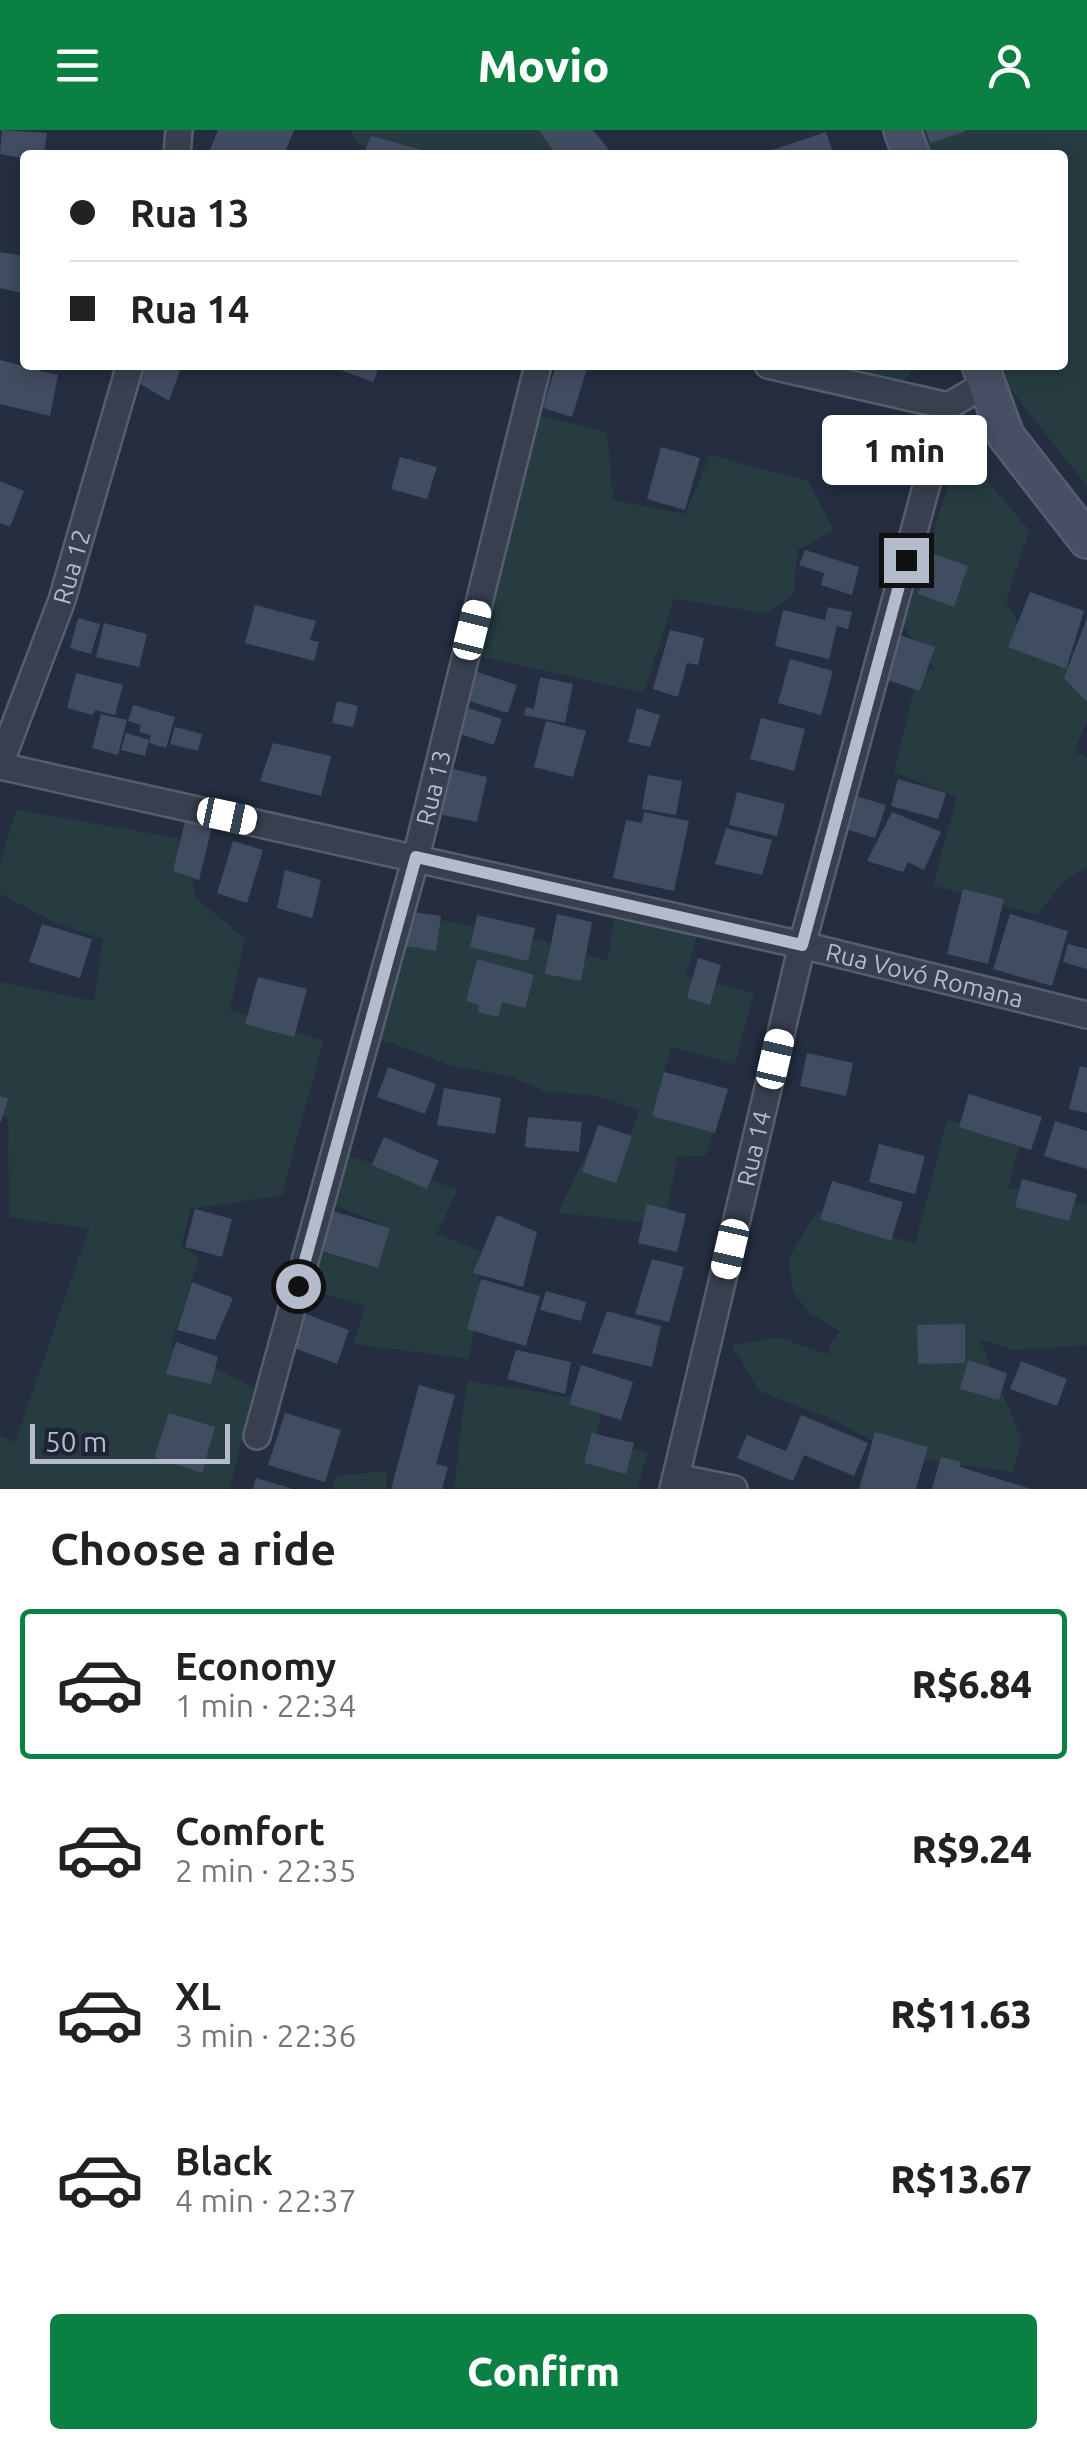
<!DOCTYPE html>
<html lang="en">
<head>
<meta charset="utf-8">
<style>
	:root { --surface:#fff; --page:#f6f6f6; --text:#222; --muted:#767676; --line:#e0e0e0; --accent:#0b8043 }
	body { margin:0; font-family:Ubuntu,sans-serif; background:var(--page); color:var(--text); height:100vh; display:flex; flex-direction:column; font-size:38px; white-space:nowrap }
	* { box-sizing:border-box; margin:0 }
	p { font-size:32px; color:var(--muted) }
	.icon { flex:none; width:55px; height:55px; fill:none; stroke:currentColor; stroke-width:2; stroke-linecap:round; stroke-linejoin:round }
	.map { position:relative; height:1359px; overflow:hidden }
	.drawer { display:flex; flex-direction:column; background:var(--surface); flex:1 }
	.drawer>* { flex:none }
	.banner { position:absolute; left:20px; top:20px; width:1048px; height:220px; border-radius:10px; box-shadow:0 5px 15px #0003; display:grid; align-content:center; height:220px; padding:0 50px; background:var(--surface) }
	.scale { position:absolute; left:30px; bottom:25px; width:200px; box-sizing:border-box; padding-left:10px; border:5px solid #b4bccb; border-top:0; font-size:28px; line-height:35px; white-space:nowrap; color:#b4bccb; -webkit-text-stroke:8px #1d2535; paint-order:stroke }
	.end { position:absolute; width:45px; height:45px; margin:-22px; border:12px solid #b4bccb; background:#111; box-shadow:0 0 0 5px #111 }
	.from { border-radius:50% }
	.bubble { position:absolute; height:70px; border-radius:10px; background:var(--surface); box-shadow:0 5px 15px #0003; font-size:32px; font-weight:800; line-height:70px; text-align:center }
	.car { position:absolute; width:30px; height:60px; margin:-30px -15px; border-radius:12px; box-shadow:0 0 8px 2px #0007; background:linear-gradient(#fff 24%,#345 0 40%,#fff 0 76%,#345 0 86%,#fff 0) }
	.banner b { display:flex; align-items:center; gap:35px; height:95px; font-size:38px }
	.banner b+b { border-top:2px solid var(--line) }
	.banner i { width:25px; height:25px; background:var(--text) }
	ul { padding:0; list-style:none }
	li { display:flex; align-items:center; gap:30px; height:150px; margin:0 20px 15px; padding:0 30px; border:5px solid transparent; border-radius:10px }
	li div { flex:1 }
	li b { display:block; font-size:38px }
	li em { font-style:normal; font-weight:800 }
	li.selected { border-color:var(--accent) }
	li>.icon { width:90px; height:90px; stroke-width:1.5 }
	h2 { padding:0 50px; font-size:45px; line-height:120px }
	.primary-button { display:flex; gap:20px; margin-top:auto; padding:20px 50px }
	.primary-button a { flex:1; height:115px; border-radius:10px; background:var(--accent); color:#fff; font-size:40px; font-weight:800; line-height:115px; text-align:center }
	header { display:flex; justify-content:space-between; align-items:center; height:130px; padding:0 50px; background:var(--accent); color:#fff; font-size:45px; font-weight:800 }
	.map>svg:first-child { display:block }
	.green { fill:#263c41 }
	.building { fill:#404c60 }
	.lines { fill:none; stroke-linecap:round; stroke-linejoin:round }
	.street-casing { stroke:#565e6e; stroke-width:30 }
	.secondary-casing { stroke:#565e6e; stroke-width:40 }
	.street { stroke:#384050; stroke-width:25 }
	.secondary { stroke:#464f63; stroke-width:35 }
	.route { stroke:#b4bccb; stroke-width:12 }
	.labels { text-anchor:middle; stroke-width:8; stroke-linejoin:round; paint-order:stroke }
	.street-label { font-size:25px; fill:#b4bccb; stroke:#1d2535 }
</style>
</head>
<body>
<header><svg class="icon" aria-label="menu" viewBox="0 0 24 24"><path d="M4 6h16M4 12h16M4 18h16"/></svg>Movio<svg class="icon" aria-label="person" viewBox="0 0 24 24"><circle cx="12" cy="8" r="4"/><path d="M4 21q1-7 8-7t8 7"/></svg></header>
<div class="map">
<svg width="1087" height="1359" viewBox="0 0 1087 1359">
	<rect width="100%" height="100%" fill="#242e40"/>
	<!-- green -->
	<path class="green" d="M351,0H539L556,25H402L358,14Z
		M917,0H1087V356L1001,247L997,235H1062V25H925Z
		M844,235H918L904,251Z
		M533,284L607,302L613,370L685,384L710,325L808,351L834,400L798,420L793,465L768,483L674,469L644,563L474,525Z
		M960,319L1029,400L1006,471L1024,504L1087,545V591L1074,622L1087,627V738L1066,749L1037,785L933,755L957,667L894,642L917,546L935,539L903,496Z
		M16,680L190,710L194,766L245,809L230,880L323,911L282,1065L191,1079L181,1116L199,1127L171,1216L254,1257L230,1359H0V1306L15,1312L89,1099L9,1087L8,988L0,984V852L94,871L103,809L56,793L0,764V733Z
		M616,782L697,805L686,846L754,863L735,934L671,917L659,961L722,978L705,1026L677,1027L665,1094L558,1083L590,1016L623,1026L639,980L598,966L544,961L510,946L452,936L392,913L366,909L409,784L536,809L607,831Z
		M947,990L1021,1010L1008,1058L1087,1074V1215L1014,1220L980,1209L1021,1309L1013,1342L904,1327L827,1287L759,1261L732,1215L778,1207L829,1225L831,1213L840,1201L810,1184L793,1162L789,1128L816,1082L915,1114Z
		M335,1022L458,1059L437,1104L480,1121L479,1172L469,1229L353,1214L366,1176L313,1161L308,1119L377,1138L390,1098L322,1070Z
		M467,1251L604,1272L595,1313L647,1322L638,1359L454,1358Z
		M385,1341L387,1359H331L336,1346Z"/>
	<!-- building -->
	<path class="building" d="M2,0L47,3L44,25H25V29L0,24Z
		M218,0H294L284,25H230L210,20Z
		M539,0H593L608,19L599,25H556Z
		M926,0H965L966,1L930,13Z
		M826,2L834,25H774L772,20Z
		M371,6L422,20L420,25H363Z
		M0,122L25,126V153L21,163L0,158Z
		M0,230L58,245L50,286L0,274Z
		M137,235H182L169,271L127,246Z
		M327,235H380L373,252Z
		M556,235H588L572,287L543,278Z
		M661,317L700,328L685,380L647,369Z
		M400,327L437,337L427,369L391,359Z
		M0,351L24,361L10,397L0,393Z
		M805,420L859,437L852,465L821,455L824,443L799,435Z
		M933,424L968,436L954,477L918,464Z
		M1030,462L1084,481L1066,539L1008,517Z
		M255,475L316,491L310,510L319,512L314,531L245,513Z
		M828,477L852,482L848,499L837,496L829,529L775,516L783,480L825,490Z
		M78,488L100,494L91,524L70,518Z
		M1087,488V572L1064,548Z
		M104,493L147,504L139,537L96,527Z
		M670,500L704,508L698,535L687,533L678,567L653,559Z
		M899,505L935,517L920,561L884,549Z
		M790,529L833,541L821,585L778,573Z
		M471,540L517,555L508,583L462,569Z
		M76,543L123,555L115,585L95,580L93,585L67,578Z
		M540,547L573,554L565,593L524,585L526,577L534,579Z
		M337,571L358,576L353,597L332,593Z
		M133,575L175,587L166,618L149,613L151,605L139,602L141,595L128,591Z
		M459,575L502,589L494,615L451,601Z
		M637,578L660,585L650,617L628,612Z
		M101,584L127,590L118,625L92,618Z
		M761,588L805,599L794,641L750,629Z
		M546,591L586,601L573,647L534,637Z
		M175,597L202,604L198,621L170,614Z
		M126,603L149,610L145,626L121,620Z
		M273,613L331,626L321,666L260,651Z
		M449,638L487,647L477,692L438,684Z
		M648,645L682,651L676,685L642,679Z
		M898,649L946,663L938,689L891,676Z
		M737,662L785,674L777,706L729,695Z
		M849,664L886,675L875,708L839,697Z
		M644,682L689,691L674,761L613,748L626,690L642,693Z
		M892,682L941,702L924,740L908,732L903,742L867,731Z
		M186,688L213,693L199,750L173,741Z
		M726,698L772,710L762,745L715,734Z
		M233,711L263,720L247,773L217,763Z
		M285,740L321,750L312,788L277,778Z
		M963,759L1004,769L988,834L947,824Z
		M405,781L441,786L436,821L399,815Z
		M557,784L592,792L581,851L545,844Z
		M1010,784L1068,801L1052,856L993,839Z
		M477,785L535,798L528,831L470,817Z
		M42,794L92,809L80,848L29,832Z
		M1068,814L1087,819V839L1063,832Z
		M698,828L721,835L710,875L687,868Z
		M477,829L534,845L525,878L502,872L498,887L478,882L479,875L466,871Z
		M258,847L307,859L294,907L245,894Z
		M807,923L853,933L846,966L800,956Z
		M1080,936L1087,938V983L1069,979Z
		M388,937L436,954L425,984L377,967Z
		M664,942L728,959L715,1003L652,986Z
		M444,958L501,968L495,1004L437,995Z
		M969,964L1042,987L1031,1020L959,997Z
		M0,966L8,969L1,992L0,991Z
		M528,987L582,992L579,1022L525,1017Z
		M1055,991L1087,1001V1039L1044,1026Z
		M598,995L632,1006L616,1053L582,1042Z
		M384,1007L439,1031L427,1059L372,1035Z
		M879,1014L925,1026L915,1064L869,1052Z
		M1022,1049L1077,1064L1069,1091L1015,1077Z
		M832,1051L903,1072L891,1111L820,1089Z
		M647,1074L686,1084L677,1122L638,1113Z
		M322,1078L390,1098L378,1138L310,1118Z
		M195,1079L232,1089L222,1127L185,1117Z
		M497,1085L537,1102L523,1157L473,1143Z
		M652,1129L684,1137L669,1192L635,1184Z
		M481,1149L540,1166L526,1216L467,1199Z
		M192,1152L233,1168L215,1210L177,1200Z
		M546,1161L586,1172L581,1191L540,1180Z
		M607,1181L661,1196L652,1237L592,1223Z
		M306,1184L349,1200L337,1234L294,1218Z
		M965,1194V1233L918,1234L917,1195Z
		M176,1212L218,1227L211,1254L166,1244Z
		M516,1220L571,1232L565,1264L507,1249Z
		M968,1230L1007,1243L999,1270L960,1259Z
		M1021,1231L1067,1249L1057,1276L1010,1259Z
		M581,1235L633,1252L621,1290L569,1274Z
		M419,1255L455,1265L436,1334L448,1337L442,1359H391Z
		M169,1283L215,1297L202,1343L154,1327Z
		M285,1283L341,1300L325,1352L268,1335Z
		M801,1285L868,1313L854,1346L804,1325L793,1351L737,1328L747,1305L786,1321Z
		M875,1302L928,1317L916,1359H859Z
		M592,1303L634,1313L626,1344L584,1333Z
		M941,1327L961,1332L960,1337L1031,1359H932Z
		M256,1348L290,1358V1359H253Z"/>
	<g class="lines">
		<!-- street casing -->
		<g class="street-casing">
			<g id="street">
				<path d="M177,25L179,0"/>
				<path d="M768,235L948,276L986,254"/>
				<path id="s1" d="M0,634L62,470L130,235"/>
				<path id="s2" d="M0,636L802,815L1087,885"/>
				<path id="s3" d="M257,1306L416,727L538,235"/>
				<path d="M676,1347L734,1359"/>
				<path id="s4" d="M673,1359L802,815L948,276"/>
			</g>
		</g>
		<!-- secondary casing -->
		<g class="secondary-casing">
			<path id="secondary" d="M902,0L911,25
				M980,235L1006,306L1087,410"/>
		</g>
		<!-- street -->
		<use href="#street" class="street"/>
		<!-- secondary -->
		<use href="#secondary" class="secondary"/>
	</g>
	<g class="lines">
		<!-- route -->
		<path class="route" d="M298,1156L416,727L802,815L906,430"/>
	</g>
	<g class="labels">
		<!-- street labels -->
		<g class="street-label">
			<text dy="9" stroke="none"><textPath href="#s1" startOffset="210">Rua 12</textPath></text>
			<text dy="9" stroke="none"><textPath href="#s3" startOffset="672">Rua 13</textPath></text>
			<text dy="9" stroke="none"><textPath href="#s2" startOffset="948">Rua Vovó Romana</textPath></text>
			<text dy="9" stroke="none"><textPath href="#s4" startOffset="350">Rua 14</textPath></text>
		</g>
	</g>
</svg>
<div class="scale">50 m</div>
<i class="end from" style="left:298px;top:1156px"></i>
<i class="end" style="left:906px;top:430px"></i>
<div class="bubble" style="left:822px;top:285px;width:165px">1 min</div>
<i class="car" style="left:472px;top:500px;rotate:14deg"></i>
<i class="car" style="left:227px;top:686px;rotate:102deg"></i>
<i class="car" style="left:775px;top:929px;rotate:13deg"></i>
<i class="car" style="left:730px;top:1119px;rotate:193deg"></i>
<div class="banner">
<b><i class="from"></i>Rua 13</b>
<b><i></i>Rua 14</b>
</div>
</div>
<section class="drawer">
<h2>Choose a ride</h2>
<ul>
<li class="selected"><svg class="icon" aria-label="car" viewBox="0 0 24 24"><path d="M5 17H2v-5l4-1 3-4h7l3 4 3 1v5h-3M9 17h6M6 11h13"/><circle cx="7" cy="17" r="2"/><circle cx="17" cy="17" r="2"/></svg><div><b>Economy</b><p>1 min · 22:34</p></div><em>R$6.84</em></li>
<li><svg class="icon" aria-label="car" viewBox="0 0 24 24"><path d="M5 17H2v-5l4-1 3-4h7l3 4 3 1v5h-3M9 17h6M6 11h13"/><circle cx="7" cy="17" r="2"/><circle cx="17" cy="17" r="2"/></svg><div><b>Comfort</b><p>2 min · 22:35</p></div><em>R$9.24</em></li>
<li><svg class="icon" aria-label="car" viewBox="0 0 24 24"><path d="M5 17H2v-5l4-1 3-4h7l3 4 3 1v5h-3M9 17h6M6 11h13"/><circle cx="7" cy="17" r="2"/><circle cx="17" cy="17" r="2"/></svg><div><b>XL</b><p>3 min · 22:36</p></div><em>R$11.63</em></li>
<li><svg class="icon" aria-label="car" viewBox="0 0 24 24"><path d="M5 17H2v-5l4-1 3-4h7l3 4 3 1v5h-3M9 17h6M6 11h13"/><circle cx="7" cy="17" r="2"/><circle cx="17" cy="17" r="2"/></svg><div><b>Black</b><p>4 min · 22:37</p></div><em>R$13.67</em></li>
</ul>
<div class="primary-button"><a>Confirm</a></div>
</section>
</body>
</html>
